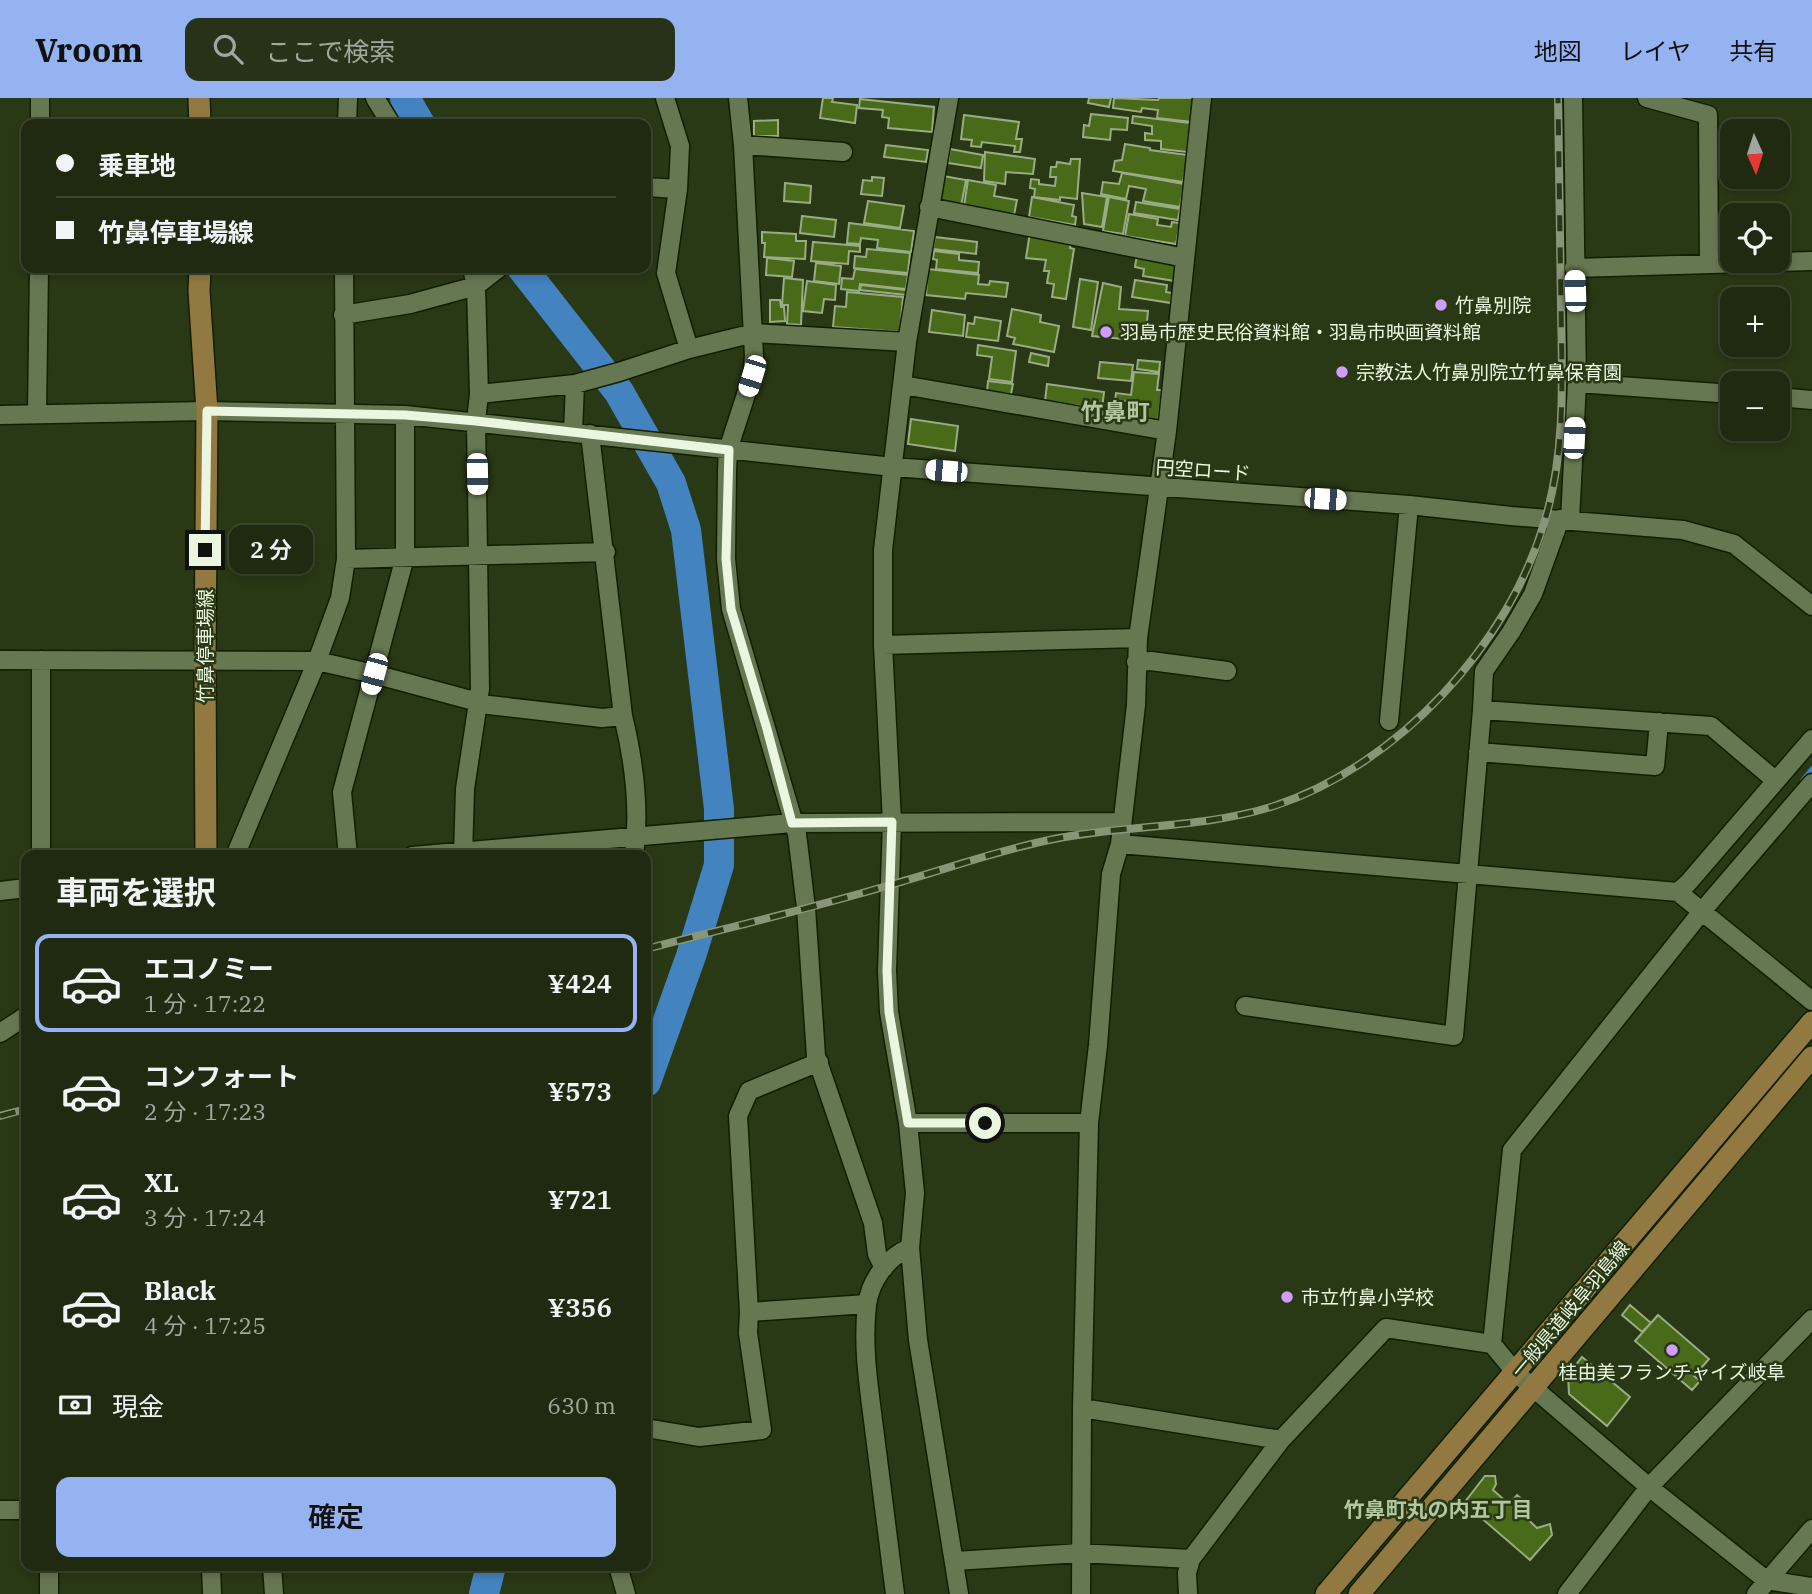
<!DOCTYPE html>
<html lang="ja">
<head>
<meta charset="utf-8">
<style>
	:root { --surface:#1f2a10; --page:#273219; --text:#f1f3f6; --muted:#a1a79f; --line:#3c4630; --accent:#95b2f1 }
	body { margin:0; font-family:"IBM Plex Serif","Noto Sans JP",serif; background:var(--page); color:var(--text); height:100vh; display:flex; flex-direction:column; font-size:26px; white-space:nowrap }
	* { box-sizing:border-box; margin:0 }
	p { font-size:23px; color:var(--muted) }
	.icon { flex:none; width:38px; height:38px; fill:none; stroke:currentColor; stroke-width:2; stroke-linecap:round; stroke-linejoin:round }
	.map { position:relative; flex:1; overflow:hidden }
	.side { position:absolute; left:21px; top:752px; width:630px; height:721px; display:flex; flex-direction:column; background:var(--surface); border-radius:14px; box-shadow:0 4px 10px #0003,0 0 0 2px var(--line) }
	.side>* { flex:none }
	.banner { position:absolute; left:21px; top:21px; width:630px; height:154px; border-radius:14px; box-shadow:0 4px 10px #0003,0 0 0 2px var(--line); display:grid; align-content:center; height:154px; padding:0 35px; background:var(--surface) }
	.needle { width:46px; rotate:177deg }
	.tools { position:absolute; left:1720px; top:21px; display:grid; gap:14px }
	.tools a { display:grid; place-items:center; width:70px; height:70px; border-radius:14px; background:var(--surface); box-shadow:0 4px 10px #0003,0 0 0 2px var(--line); font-size:35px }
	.end { position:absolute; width:32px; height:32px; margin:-16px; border:9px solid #ebf6e1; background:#111; box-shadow:0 0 0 4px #111 }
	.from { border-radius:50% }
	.bubble { position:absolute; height:49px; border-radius:14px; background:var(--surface); box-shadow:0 4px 10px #0003,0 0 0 2px var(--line); font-size:23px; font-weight:600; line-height:49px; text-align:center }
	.car { position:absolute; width:21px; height:42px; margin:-21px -10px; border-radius:9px; box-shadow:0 0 5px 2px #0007; background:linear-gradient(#fff 24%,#345 0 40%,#fff 0 76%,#345 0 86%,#fff 0) }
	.banner b { display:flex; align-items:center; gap:24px; height:66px; font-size:26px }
	.banner b+b { border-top:2px solid var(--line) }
	.banner i { width:18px; height:18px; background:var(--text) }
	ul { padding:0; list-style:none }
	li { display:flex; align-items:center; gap:21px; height:98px; margin:0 14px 10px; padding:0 21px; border:4px solid transparent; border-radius:14px }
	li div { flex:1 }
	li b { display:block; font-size:26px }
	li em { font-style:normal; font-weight:600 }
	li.active { border-color:var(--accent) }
	li>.icon { width:63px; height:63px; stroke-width:1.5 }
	h2 { padding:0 35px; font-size:32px; line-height:84px }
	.pay { display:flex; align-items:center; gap:18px; height:77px; padding:0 35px; font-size:26px }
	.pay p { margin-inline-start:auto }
	.primary-button { display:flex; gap:14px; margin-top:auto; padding:14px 35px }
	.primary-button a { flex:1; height:80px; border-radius:14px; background:var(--accent); color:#111; font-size:28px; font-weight:600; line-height:80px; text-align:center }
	header { display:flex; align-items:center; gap:42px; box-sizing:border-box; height:98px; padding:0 35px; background:var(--accent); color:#111 }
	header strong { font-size:33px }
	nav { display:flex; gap:38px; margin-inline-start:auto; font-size:24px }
	.search { width:490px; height:63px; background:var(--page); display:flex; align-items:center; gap:18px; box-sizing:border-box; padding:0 24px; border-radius:14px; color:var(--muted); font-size:26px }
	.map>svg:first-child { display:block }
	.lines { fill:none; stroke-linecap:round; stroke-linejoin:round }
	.stream { stroke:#4383bf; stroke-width:5 }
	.river { stroke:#4383bf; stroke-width:30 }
	.building { fill:#496a18; stroke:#99ac85; stroke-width:2 }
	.minor-casing { stroke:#111f00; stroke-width:21 }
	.major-casing { stroke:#111f00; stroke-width:24 }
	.minor { stroke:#667852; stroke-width:18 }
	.major { stroke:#927941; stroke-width:21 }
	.rail-casing { stroke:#889579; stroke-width:8 }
	.rail { stroke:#293815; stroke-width:5; stroke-dasharray:16; stroke-linecap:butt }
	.route { stroke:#ebf6e1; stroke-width:9 }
	.poi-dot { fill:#d29cfd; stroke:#293815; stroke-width:2.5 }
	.labels { text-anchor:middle; stroke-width:5; stroke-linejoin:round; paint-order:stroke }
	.poi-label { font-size:19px; fill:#ebf6e1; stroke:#293815; text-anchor:start }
	.street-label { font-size:19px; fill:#ebf6e1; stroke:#293815 }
	.neighbourhood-label { font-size:21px; font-weight:bold; fill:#b3c79f; stroke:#293815 }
	.quarter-label { font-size:23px; font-weight:bold; fill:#b3c79f; stroke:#293815 }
</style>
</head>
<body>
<header>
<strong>Vroom</strong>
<div class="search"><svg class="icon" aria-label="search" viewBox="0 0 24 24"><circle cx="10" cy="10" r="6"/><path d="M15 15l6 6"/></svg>ここで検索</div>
<nav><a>地図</a><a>レイヤ</a><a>共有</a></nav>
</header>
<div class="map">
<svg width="1812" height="1496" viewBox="0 0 1812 1496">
	<rect width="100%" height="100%" fill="#293815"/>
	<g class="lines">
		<!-- stream -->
		<path class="stream" d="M1803,682L1812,671"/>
		<!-- river -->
		<path class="river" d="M405,0L420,26
			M522,170L619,294L671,385L686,432L719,711V767L691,858L646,984
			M484,1496L491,1468"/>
	</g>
	<!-- building -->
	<path class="building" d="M823,0H833L832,4L857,7L855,25L820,20Z
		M1089,0H1111L1109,9L1088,5Z
		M1114,0L1158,2L1159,0H1195L1192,24L1157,20L1158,12L1142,10L1141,14L1113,10Z
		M860,1L934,9L932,34L888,30L889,20L882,19L883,12L859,10Z
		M1091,16L1128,20L1127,32L1111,31L1110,42L1083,39L1084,27L1089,28Z
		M964,17L1019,24L1016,41H1022L1020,54H1014L1015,48L982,44L981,49L971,48L972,42L961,41Z
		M1133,18L1190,25L1187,54L1161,51V43L1145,42V35L1152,36V28L1132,25Z
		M778,22V38H754V23Z
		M1125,46L1150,50V52L1188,57L1183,84L1113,73L1115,63L1122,62Z
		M886,47L928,52L926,64L884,59Z
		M950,51L983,57L981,70L948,65Z
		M985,54L1035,61L1033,76L1006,74L1005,86L984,83Z
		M1071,61H1080L1077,101L1060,99V102L1034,99L1035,91L1030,90L1031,81L1039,82V86L1055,88L1056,79H1050L1051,69H1056L1057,64L1070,66Z
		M1122,75L1184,86L1180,109L1143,103L1146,91L1129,88L1126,101L1101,96L1103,84L1119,86Z
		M943,78L966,82L961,108L939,104Z
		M872,79L884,80L882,98L861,96L863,82L872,83Z
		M968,82L996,87L994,98L1017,102L1014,117L964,108Z
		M785,85L811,88L810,105L784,103Z
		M1082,95L1107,99L1102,129L1084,126Z
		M1032,99L1074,107L1072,118L1076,119L1075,127L1029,119Z
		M1109,99L1129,103L1123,136L1103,133Z
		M868,103L904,108L900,130L864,125Z
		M1136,104L1180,111L1178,122L1134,115Z
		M1129,116L1158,121L1157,127L1171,129L1172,124L1180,125L1176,146L1125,138Z
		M802,118L836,122L834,139L800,135Z
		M849,125L914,133L911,154L877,150L878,142L861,140L860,146L847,145Z
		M762,134L796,136V143H806L805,161L764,159L765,145H762Z
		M1030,134L1071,140L1070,150L1074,151L1066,201L1052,199L1054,186L1047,185L1049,173H1044L1046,162L1026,160Z
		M935,139L977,144L976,156L933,151Z
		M813,144L860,148V154L849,153L848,166L811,163Z
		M867,151L910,155L908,175L854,170L855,158L866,159Z
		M934,153L959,156V162L979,164L978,175L936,171L937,162L933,161Z
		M1137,156L1178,162L1175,183L1143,178L1144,171L1135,169Z
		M767,160L794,163L792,179L766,177Z
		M816,165L841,168L839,186L814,183Z
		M855,171L908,177L906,191L860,186L859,193L841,191L842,180L853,181Z
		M928,171L979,177L978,186L989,187L990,183L1008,185L1006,199L966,195L965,201L926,197Z
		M784,180L803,182L801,227L787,226L788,207H782Z
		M1080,181L1098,184L1091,232L1073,229Z
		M1135,182L1167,187L1166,194L1172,195L1171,205L1132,199Z
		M807,183L836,187L835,202L824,201L822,215L803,213Z
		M1103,185L1121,189L1119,211L1148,213L1145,243L1092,238Z
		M861,187L906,192V197L860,192Z
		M847,194L903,199L900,234L833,229L835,208L846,209Z
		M770,202H780L781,209H784L785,223L770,224Z
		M1012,211L1041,217L1040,224L1059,228L1054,254L1013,246L1015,240L1007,238Z
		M932,212L965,217L963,238L929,234Z
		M975,219L1001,223L998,243L966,239L968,225L974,226Z
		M978,247L1016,253L1012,284L989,281L992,259L977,257Z
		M1031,255L1049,259L1048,268L1029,264Z
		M1138,262L1160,264L1159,274L1137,271Z
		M1100,264L1133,267L1131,283L1098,280Z
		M1134,274L1159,276L1157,292H1162L1158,324L1114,319V312L1129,313V310L1135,311L1136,304L1115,302L1116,295L1131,297Z
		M988,283L1013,286L1011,296L987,294Z
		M1047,286L1104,294L1102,311L1045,303Z
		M911,321L958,328L955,353L908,346Z
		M1630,1207L1651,1225L1642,1234L1622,1217Z
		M1658,1217L1709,1261L1694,1278L1700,1283L1692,1292L1635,1243Z
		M1582,1259L1630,1299L1607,1328L1569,1296L1568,1277Z
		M1485,1378H1495L1496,1386L1493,1392L1509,1406L1517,1397L1527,1405L1519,1413L1537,1430L1550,1426L1552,1437L1530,1462L1464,1405Z"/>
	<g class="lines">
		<!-- minor casing -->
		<g class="minor-casing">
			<path id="minor" d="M375,0L391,26
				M665,0L680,48L678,91L666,175L689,251
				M738,0L743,47L754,258L752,278L728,352L727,373L726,461L731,511L797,736L806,810L816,958L873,1125L877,1156L884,1170
				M949,0L907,244L883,452V547L892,724L887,873L889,914L908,1025L915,1095L910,1150L918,1242L959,1496
				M1647,0L1708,17L1709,166
				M40,26V0
				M347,26L348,0
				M743,47L843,54
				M646,89L678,91
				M929,109L1185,160
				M472,170L476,188L479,296
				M1574,170L1812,163
				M343,217L410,206L476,188L499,170
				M1577,285L1732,296
				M903,287L1167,333
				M1778,299L1812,302
				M37,316L39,170
				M0,317L207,313L405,317L893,369L1409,407L1511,418L1683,432L1734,446L1812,508
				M573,334L575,286
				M590,336L623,618C634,663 640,712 634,758
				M1570,422L1577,285L1573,0
				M346,461L606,454
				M883,547L1138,540
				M0,562L317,563L374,576L489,607L602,620L623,618
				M1136,564L1151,563L1227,573
				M1482,612L1484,573L1511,534L1533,496L1560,421
				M1389,623L1409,407
				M1478,654L1655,668L1659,624
				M1120,746L1678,794L1812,903
				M41,758V562
				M235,758L317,563L340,500L346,461L344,170
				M348,758L342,694L405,459V317
				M412,758L792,725L1121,724
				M463,758L465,691L480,591L476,323L479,296L575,286L619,274L689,251L754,235L907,244
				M0,793L26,790
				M1678,794L1688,785L1812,641
				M1245,908L1454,938L1482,612L1711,628L1776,683
				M0,935L26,918
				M908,1025H1089
				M749,1214L738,1018L749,993L819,964
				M1492,1246L1512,1052L1703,812L1812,685
				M1082,1310L1281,1342
				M646,1330L699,1339L762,1332L748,1235L749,1214L867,1206
				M0,1412H26
				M955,1463L1080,1455L1191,1461
				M49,1468V1496
				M211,1468L212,1496
				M272,1468L274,1496
				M618,1468L626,1496
				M895,1496C888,1441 881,1386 874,1330C869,1290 862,1248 867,1207C870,1183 888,1158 910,1150
				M1081,1496L1082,1310L1089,1025L1098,947L1111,776L1120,746L1136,607L1138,540L1167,333L1202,0
				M1188,1496L1187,1475L1191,1461L1281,1342L1386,1230L1492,1246L1516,1275L1649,1389L1766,1482L1812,1489
				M1567,1496L1649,1389L1812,1221
				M1756,1496L1812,1431"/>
		</g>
		<!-- major casing -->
		<g class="major-casing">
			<path id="major" d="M199,0L200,26
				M200,170L199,193L207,313L205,562L206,758
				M1326,1496L1812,924
				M1359,1496L1812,959"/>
		</g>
		<!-- minor -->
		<use href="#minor" class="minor"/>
		<!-- major -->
		<use href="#major" class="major"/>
		<!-- rail casing -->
		<g class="rail-casing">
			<path id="rail" d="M646,851C727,830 809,811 890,787C944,772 998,752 1054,741C1127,726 1202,731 1274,708C1398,667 1509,547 1545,422C1566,352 1562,279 1561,208C1560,139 1559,69 1558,0
				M0,1018L26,1011"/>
		</g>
		<!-- rail -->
		<use href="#rail" class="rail"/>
	</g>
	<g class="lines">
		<!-- route -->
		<path class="route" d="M205,452L207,313L405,317L476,323L729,352L726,461L731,511L767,631L792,725L892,724L887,873L889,914L908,1025H985"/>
	</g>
	<!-- markers -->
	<g class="poi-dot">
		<circle cx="1441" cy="207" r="7"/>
		<circle cx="1106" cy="234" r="7"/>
		<circle cx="1342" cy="274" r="7"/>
		<circle cx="1287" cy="1199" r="7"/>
		<circle cx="1672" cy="1252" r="7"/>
	</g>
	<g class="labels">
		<!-- poi labels -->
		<g class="poi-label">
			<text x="1455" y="214">竹鼻別院</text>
			<text x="1120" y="241">羽島市歴史民俗資料館・羽島市映画資料館</text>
			<text x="1356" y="281">宗教法人竹鼻別院立竹鼻保育園</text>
			<text x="1301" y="1206">市立竹鼻小学校</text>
			<text x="1672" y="1281" text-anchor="middle">桂由美フランチャイズ岐阜</text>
		</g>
		<!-- street labels -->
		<g class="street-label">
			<text transform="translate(1203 372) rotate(4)" y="7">円空ロード</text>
			<text transform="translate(205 548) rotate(-90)" y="7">竹鼻停車場線</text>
			<text transform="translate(1570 1211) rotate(-50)" y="7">一般県道岐阜羽島線</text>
		</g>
		<!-- neighbourhood labels -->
		<g class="neighbourhood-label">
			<text x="1438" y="1419">竹鼻町丸の内五丁目</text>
		</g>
		<!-- quarter labels -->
		<g class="quarter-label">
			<text x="1115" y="322">竹鼻町</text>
		</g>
	</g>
</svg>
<div class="tools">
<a><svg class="needle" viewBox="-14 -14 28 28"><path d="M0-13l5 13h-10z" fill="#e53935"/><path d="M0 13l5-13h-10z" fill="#a1a79f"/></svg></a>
<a><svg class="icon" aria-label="locate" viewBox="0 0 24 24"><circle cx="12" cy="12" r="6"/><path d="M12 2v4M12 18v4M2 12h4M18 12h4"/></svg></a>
<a>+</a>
<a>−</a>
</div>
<i class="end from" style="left:985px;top:1025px"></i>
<i class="end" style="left:205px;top:452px"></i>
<div class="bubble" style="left:229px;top:427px;width:84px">2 分</div>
<i class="car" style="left:1575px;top:193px;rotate:358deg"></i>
<i class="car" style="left:752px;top:278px;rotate:197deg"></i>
<i class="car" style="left:1574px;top:340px;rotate:3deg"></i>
<i class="car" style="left:946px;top:373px;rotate:275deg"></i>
<i class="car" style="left:477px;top:376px;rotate:179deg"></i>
<i class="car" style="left:1325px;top:401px;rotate:94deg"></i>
<i class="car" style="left:374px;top:576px;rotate:195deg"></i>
<div class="banner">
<b><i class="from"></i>乗車地</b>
<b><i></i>竹鼻停車場線</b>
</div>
<section class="side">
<h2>車両を選択</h2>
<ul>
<li class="active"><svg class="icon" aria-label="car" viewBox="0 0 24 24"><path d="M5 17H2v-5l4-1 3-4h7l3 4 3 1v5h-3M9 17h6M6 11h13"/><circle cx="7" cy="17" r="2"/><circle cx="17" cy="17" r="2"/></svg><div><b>エコノミー</b><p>1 分 · 17:22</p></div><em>¥424</em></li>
<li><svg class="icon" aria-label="car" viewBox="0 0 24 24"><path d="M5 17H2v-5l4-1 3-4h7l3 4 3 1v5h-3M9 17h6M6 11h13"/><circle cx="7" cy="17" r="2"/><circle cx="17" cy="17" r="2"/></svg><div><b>コンフォート</b><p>2 分 · 17:23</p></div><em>¥573</em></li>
<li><svg class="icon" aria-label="car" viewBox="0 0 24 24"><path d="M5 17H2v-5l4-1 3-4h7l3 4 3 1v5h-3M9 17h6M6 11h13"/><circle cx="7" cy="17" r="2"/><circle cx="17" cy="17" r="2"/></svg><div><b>XL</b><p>3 分 · 17:24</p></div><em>¥721</em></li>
<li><svg class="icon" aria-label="car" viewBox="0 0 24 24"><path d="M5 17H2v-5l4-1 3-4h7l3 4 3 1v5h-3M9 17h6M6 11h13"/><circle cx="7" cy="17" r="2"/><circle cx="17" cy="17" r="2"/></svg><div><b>Black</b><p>4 分 · 17:25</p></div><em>¥356</em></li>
</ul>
<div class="pay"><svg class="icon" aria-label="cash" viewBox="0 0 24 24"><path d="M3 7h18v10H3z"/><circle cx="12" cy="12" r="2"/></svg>現金<p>630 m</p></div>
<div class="primary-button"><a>確定</a></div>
</section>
</div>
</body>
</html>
